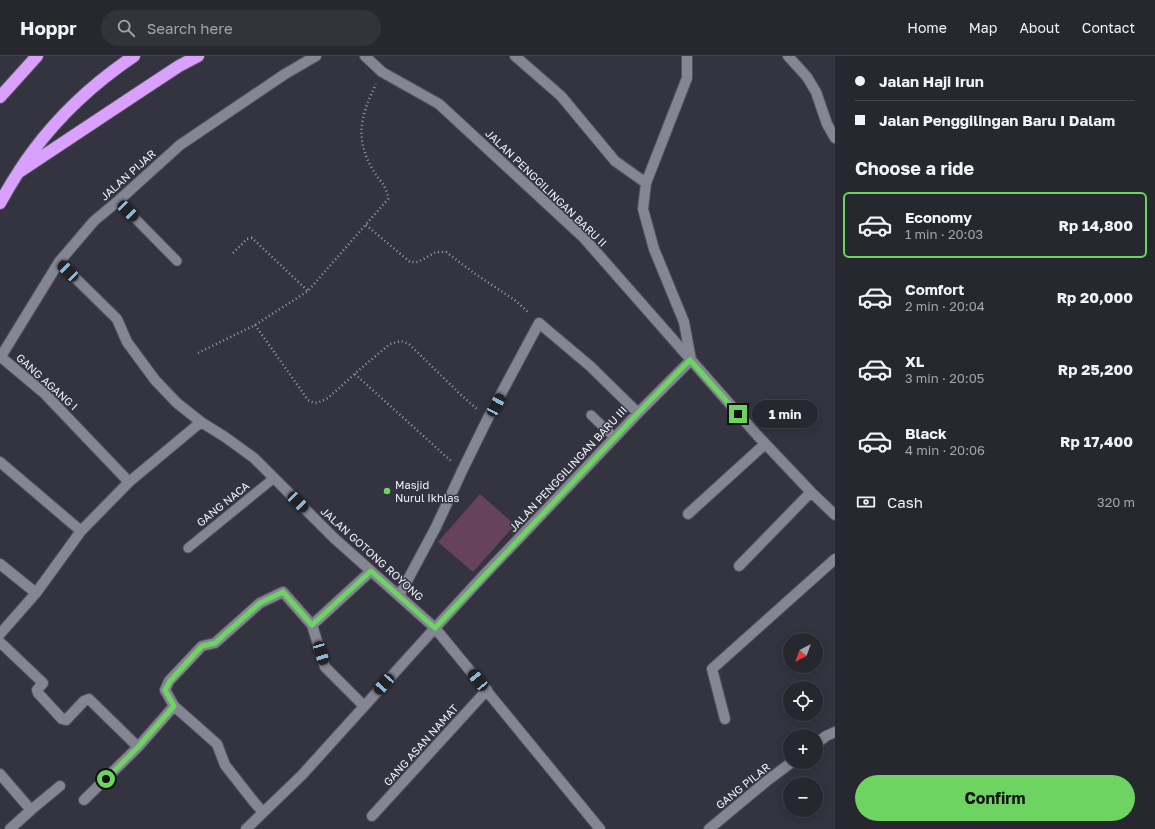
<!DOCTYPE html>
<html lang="en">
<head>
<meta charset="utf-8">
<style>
	:root { --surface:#272730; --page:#33333c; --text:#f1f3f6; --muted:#a4a5ab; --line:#43444c; --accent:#6dd361 }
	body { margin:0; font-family:"Golos Text",sans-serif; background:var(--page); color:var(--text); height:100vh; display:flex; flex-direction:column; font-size:15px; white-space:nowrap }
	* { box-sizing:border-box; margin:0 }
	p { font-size:13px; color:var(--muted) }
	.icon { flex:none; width:22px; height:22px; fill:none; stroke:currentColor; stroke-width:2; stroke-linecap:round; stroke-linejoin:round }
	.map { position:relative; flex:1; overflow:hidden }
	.sheet { display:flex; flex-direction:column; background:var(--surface); width:320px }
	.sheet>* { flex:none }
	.guide { display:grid; align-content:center; height:88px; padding:0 20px; background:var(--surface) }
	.needle { width:26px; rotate:221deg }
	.fabs { position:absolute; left:783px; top:577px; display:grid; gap:8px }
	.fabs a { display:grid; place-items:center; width:40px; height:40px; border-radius:50%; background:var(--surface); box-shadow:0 2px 10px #0003,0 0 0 1px var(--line); font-size:20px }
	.end { position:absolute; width:18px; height:18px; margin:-9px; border:5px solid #6dd361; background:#111; box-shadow:0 0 0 2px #111 }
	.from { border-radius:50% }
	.bubble { position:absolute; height:28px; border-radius:14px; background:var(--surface); box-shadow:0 2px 10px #0003,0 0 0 1px var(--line); font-size:13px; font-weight:700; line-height:28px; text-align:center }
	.car { position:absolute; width:12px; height:24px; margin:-12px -6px; border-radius:5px; box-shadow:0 0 3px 1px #0007; background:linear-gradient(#222 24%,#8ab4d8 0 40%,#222 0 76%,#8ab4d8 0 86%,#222 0) }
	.guide b { display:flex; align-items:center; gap:14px; height:38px; font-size:15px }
	.guide b+b { border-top:1px solid var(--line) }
	.guide i { width:10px; height:10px; background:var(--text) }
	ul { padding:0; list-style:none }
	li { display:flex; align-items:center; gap:12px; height:66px; margin:0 8px 6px; padding:0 12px; border:2px solid transparent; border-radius:6px }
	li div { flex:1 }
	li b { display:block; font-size:15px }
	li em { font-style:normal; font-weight:700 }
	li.current { border-color:var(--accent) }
	li>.icon { width:36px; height:36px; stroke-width:1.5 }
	h2 { padding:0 20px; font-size:18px; line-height:48px }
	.pay { display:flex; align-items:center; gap:10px; height:44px; padding:0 20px; font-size:15px }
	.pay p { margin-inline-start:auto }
	.action { display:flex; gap:8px; margin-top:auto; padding:8px 20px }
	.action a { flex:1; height:46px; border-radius:24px; background:var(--accent); color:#111; font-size:16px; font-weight:700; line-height:46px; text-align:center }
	header { display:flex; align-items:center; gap:24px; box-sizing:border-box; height:56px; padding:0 20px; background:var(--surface); border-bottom:1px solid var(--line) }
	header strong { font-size:19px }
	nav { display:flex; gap:22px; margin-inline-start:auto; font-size:14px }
	.search { width:280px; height:36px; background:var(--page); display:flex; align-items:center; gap:10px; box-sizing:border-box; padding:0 14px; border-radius:22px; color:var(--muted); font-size:15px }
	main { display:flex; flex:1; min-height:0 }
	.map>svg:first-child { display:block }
	.green { fill:#67425b }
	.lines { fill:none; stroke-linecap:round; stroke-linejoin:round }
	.lane-casing { stroke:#53545d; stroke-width:11 }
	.street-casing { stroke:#53545d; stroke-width:12 }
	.highway-casing { stroke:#53545d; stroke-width:14 }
	.path { stroke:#9b9ca5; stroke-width:2.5; stroke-dasharray:1 3; stroke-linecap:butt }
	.lane { stroke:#858693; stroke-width:9 }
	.street { stroke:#858693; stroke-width:10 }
	.highway { stroke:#d9a0fe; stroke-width:12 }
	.route { stroke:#6dd361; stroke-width:5 }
	.poi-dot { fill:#6dd361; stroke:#343440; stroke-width:1.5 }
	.labels { text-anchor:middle; stroke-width:3; stroke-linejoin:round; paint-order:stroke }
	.street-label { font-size:11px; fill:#f1f2f9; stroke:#343440 }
	.poi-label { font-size:11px; fill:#f1f2f9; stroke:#343440; text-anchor:start }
</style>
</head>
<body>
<header>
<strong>Hoppr</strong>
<div class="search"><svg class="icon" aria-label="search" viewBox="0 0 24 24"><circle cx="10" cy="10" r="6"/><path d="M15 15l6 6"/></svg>Search here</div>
<nav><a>Home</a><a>Map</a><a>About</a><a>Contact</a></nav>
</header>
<main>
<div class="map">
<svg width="835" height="773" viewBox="0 0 835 773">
	<rect width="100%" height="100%" fill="#343440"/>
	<!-- green -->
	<path class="green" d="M480,438L515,469L473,516L438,486Z"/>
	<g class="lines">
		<!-- lane casing -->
		<g class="lane-casing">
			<path id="lane" d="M118,145L177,205
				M591,359L615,382
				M188,492L274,422"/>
		</g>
		<!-- street casing -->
		<g class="street-casing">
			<path id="street" d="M365,0L382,16L439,48L583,181L757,379L811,436L835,459
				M515,0L561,40L615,105L646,127
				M687,0V22L646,127L643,153L654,193L684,266L691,304
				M788,0L807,21L816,36L827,68L835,82
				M59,206L117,263L127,286L155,324L177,347L201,366L225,381L254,402L334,482L435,572L600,773
				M0,302L59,206L94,165L118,145L180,89L285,18L316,0
				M0,406L81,475
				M129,426L201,366
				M688,458L765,388
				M0,508L36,537
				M739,510L811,436
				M399,540L436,471L462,415L488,362L539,267L590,310L638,357
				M312,569L371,515
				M0,578L36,537L81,475L129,426L45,338L1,301
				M0,586L43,627L37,634L38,637L62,663L66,664L84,645L89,643L138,691
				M725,663L712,613L835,503
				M816,688L826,680L835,676
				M0,718L31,754
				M84,744L138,691L174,650
				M263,756L254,746L225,709L217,688L174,650L165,634L169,625L202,590L215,587L260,547L283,536L312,569L325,611L364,650
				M372,760L487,634
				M10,773L31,754L60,730
				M246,773L302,719L435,572L483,520L638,357L691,304
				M709,773L768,724L792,706"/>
		</g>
		<!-- highway casing -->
		<g class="highway-casing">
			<path id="highway" d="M0,41L37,0
				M19,116L138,37L179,10L198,0
				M0,147C10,129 21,111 33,95C62,56 94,27 134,0"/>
		</g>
		<!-- path -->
		<path class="path" d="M366,169L410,206H418L436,196H446L474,217L516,245L529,257
			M233,197L247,183L252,182L308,235
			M255,269L308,344L312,346L317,347L328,342L359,314L390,288L401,285L409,288L459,337L477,353
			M198,297L255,269L308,235L388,143C387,129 379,125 373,114C354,82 361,59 376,28
			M355,318L451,405"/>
		<!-- lane -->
		<use href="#lane" class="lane"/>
		<!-- street -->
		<use href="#street" class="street"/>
		<!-- highway -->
		<use href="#highway" class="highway"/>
	</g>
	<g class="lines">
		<!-- route -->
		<path class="route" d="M106,723L138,691L174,650L165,634L170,625L202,590L215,587L260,547L283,536L312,569L371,515L435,572L638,357L690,304L738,358"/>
	</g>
	<!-- markers -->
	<circle class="poi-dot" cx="387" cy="435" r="4"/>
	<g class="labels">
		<!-- street labels -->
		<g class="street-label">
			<text transform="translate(128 119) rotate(-42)" y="4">JALAN PIJAR</text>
			<text transform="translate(546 132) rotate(44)" y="4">JALAN PENGGILINGAN BARU II</text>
			<text transform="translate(47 326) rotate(42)" y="4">GANG AGANG I</text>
			<text transform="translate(568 413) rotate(-47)" y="4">JALAN PENGGILINGAN BARU III</text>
			<text transform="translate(223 448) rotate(-39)" y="4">GANG NACA</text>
			<text transform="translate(372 498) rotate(42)" y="4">JALAN GOTONG ROYONG</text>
			<text transform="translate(421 689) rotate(-48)" y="4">GANG ASAN NAMAT</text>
			<text transform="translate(743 730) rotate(-39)" y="4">GANG PILAR</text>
		</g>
		<!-- poi labels -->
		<g class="poi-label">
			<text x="395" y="433">Masjid<tspan x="395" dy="13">Nurul Ikhlas</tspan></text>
		</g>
	</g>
</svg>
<div class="fabs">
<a><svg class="needle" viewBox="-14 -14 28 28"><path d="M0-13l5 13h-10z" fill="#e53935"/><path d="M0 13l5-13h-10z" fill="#a4a5ab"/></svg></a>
<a><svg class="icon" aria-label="locate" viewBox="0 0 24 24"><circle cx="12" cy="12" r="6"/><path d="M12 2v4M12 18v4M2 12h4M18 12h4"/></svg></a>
<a>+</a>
<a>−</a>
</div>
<i class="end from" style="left:106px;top:723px"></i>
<i class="end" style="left:738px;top:358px"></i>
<div class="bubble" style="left:752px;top:344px;width:66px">1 min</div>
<i class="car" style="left:128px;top:155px;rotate:135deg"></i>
<i class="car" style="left:68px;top:215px;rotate:315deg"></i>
<i class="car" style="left:496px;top:349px;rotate:28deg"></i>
<i class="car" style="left:298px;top:446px;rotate:135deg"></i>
<i class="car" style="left:321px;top:597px;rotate:163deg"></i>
<i class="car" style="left:478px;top:624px;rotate:321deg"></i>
<i class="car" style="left:384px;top:628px;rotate:222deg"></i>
</div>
<section class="sheet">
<div class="guide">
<b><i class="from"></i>Jalan Haji Irun</b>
<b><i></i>Jalan Penggilingan Baru I Dalam</b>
</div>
<h2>Choose a ride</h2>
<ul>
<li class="current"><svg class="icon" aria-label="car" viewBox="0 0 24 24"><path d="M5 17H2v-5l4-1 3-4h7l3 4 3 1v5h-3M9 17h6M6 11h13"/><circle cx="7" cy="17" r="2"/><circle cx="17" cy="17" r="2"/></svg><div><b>Economy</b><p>1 min · 20:03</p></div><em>Rp 14,800</em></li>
<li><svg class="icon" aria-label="car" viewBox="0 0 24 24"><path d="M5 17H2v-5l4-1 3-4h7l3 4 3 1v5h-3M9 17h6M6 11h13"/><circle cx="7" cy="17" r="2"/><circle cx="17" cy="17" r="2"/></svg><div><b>Comfort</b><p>2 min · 20:04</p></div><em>Rp 20,000</em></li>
<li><svg class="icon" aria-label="car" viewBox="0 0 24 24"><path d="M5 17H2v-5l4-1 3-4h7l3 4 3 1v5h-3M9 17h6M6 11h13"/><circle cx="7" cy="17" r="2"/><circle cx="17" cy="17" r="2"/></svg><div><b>XL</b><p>3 min · 20:05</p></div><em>Rp 25,200</em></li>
<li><svg class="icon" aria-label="car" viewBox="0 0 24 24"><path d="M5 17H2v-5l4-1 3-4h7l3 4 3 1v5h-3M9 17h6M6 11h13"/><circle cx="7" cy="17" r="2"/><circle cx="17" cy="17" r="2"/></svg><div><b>Black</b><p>4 min · 20:06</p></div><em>Rp 17,400</em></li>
</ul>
<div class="pay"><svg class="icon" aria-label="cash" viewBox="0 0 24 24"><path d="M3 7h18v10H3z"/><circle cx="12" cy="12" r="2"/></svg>Cash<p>320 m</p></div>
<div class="action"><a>Confirm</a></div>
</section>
</main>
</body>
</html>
